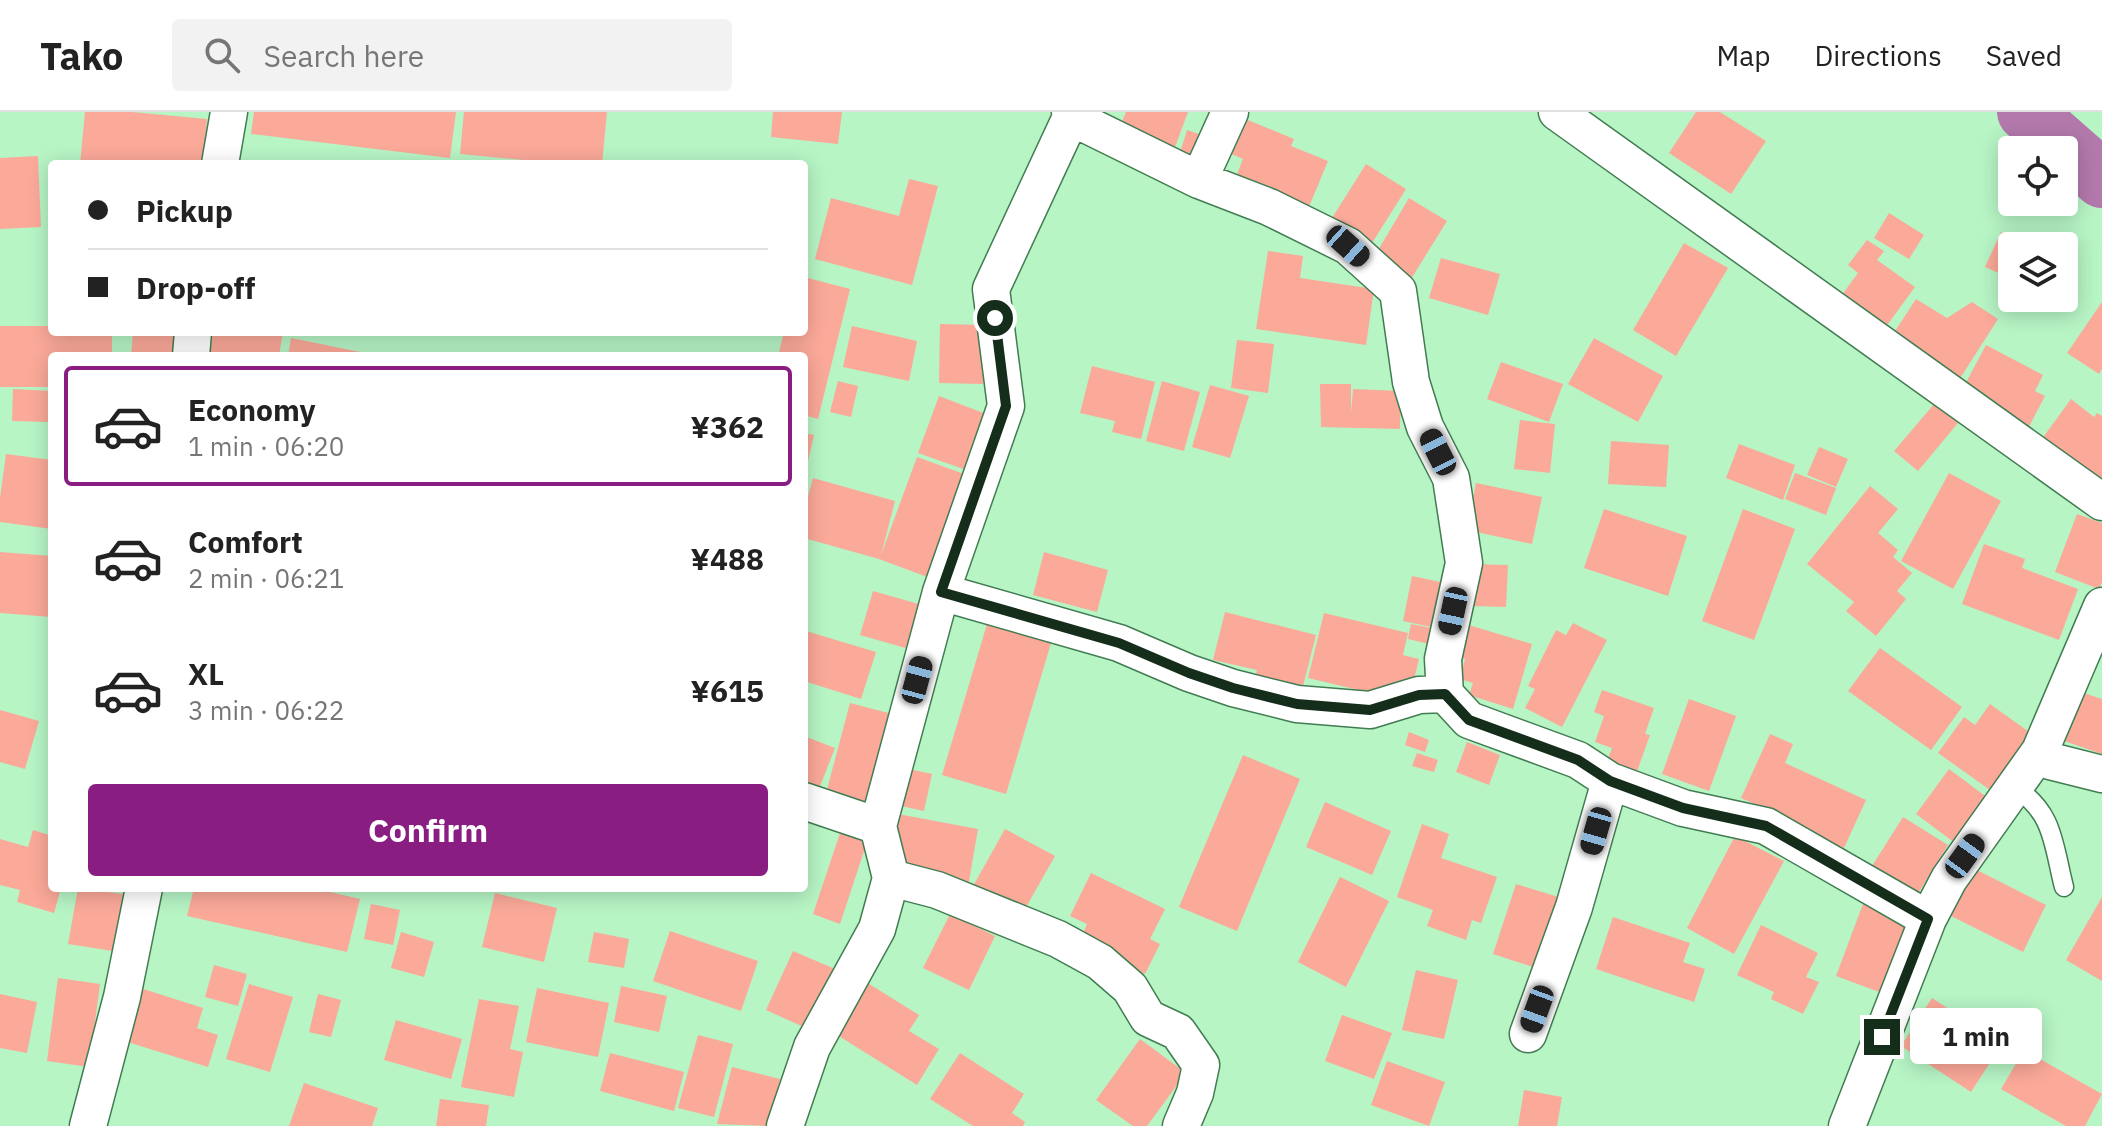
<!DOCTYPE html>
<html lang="en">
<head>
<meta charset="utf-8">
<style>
	:root { --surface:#fff; --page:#f2f2f2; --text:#222; --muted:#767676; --line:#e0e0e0; --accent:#891d82 }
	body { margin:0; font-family:"IBM Plex Sans",sans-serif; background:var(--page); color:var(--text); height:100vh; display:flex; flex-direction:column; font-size:30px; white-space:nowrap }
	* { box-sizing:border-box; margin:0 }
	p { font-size:26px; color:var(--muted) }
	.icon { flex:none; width:44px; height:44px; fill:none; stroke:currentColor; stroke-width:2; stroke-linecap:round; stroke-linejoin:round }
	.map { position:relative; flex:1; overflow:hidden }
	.details { position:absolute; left:48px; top:240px; width:760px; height:540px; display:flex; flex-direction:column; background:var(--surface); border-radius:8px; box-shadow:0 4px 20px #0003 }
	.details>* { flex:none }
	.top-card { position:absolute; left:48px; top:48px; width:760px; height:176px; border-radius:8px; box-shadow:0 4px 20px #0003; display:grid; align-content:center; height:176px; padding:0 40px; background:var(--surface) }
	.tools { position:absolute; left:1998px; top:24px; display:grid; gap:16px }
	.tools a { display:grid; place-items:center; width:80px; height:80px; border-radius:8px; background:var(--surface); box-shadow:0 4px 20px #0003; font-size:40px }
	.end { position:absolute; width:36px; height:36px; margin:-18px; border:10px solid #152d1b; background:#fff; box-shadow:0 0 0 4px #fff }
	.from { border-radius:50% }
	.bubble { position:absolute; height:56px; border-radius:8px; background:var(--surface); box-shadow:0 4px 20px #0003; font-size:26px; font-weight:800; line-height:56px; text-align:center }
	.car { position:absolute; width:24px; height:48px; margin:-24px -12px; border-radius:10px; box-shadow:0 0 6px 2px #0007; background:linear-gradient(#222 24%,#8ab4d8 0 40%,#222 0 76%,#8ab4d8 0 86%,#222 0) }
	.top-card b { display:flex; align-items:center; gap:28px; height:76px; font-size:30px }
	.top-card b+b { border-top:2px solid var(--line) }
	.top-card i { width:20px; height:20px; background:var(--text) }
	ul { padding:14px 0 0; list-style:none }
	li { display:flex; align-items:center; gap:24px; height:120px; margin:0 16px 12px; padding:0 24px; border:4px solid transparent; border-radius:8px }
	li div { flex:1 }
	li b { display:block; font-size:30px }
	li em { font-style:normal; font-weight:800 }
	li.on { border-color:var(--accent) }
	li>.icon { width:72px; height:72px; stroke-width:1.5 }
	.button { display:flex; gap:16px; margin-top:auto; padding:16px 40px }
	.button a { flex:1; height:92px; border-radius:8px; background:var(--accent); color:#fff; font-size:32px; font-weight:800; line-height:92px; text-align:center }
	header { display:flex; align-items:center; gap:48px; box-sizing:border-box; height:112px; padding:0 40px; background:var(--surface); border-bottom:2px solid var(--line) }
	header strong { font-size:38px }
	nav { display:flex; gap:44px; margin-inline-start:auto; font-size:28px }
	.search { width:560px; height:72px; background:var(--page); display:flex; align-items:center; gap:20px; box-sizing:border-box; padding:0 28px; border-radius:8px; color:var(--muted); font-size:30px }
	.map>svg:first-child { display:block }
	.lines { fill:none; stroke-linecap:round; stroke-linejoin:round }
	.river { stroke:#b379ac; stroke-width:58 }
	.building { fill:#fba999 }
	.service-casing { stroke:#427c52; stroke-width:21 }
	.minor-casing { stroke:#427c52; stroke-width:39 }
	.service { stroke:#fff; stroke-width:18 }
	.minor { stroke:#fff; stroke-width:36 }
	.route { stroke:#152d1b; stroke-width:10 }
</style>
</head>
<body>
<header>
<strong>Tako</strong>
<div class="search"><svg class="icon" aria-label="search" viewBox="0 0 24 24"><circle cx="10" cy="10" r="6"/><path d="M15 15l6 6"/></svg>Search here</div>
<nav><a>Map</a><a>Directions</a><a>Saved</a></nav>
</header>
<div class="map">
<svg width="2102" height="1014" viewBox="0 0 2102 1014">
	<rect width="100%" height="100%" fill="#b7f5c5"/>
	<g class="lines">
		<!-- river -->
		<path class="river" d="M2026,0L2102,67"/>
	</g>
	<!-- building -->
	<path class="building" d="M85,0H132L207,7L203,52H80Z
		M254,0H456L450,46L251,22Z
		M464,0H607L602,52H565L460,42Z
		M773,0H842L838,32L771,25Z
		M1126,0H1188L1172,43L1117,22Z
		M1696,0H1720L1766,29L1731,82L1669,41Z
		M1243,6L1294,27L1291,34L1328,49L1308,97L1235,67L1243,47L1229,41Z
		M1187,18L1208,25L1197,60L1176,53Z
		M38,44L41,115L0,117V46Z
		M1366,52L1406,77L1367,139L1327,114Z
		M909,67L938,74L912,173L815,147L831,86L899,104Z
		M1409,86L1447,109L1411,167L1374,145Z
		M1889,101L1924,123L1909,147L1874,126Z
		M2001,120L2030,134H2012V167L1985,155Z
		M1867,128L1884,139L1877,148L1915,175L1880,223L1836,191L1858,161L1848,153Z
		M1684,131L1728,156L1676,244L1633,218Z
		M1268,139L1303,144L1300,166L1374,177L1366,233L1256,217Z
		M1441,146L1500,162L1488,203L1429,186Z
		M804,165L850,177L818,307L804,303V244H778L784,220H804Z
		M1916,187L1947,206L1972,190L1998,207L1952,279L1884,236Z
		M2102,190V257L2099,262L2067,241Z
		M940,212L985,213L983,272L939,271Z
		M0,214H52V220H112V244H52V275H0Z
		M852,214L917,229L909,269L843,255Z
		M133,220H175L173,244H131Z
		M213,220H283L279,244H210Z
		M291,226L375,243L374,244H288Z
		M1594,226L1663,264L1638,310L1568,272Z
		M1237,228L1274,232L1268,281L1231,276Z
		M1986,233L2043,263L2035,279L2045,284L2025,322L1962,278Z
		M1501,250L1563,272L1549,310L1487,287Z
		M1092,254L1155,270L1141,327L1112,320L1115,309L1080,301Z
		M838,269L858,274L851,305L830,300Z
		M1162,269L1200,280L1184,339L1146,329Z
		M1320,272H1351V301L1353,277L1401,279L1400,317L1321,315Z
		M1210,273L1249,284L1230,346L1192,335Z
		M13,277L51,279L49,310L12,309Z
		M939,284L986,302L966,358L918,341Z
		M2071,287L2094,305L2097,301L2102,304V377L2039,331Z
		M1935,291L1958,311L1918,359L1894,339Z
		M1520,308L1555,312L1550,361L1514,357Z
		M804,321L814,323L805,362H804Z
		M1611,329L1669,333L1666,375L1608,372Z
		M1739,332L1795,353L1783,388L1726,366Z
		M1819,335L1848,347L1836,375L1807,363Z
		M6,342L52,348V417L0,410V386Z
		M917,345L967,363L930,466L879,447L804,426V399L813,366L895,389L881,443Z
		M1795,361L1836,376L1826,403L1785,387Z
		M1949,361L2001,389L1953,477L1901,449Z
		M1476,371L1542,385L1532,432L1467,418Z
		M1870,374L1898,397L1878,421L1898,438L1893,445L1912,461L1897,479L1906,487L1876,524L1846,499L1854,490L1807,452Z
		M1604,397L1687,424L1668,484L1584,456Z
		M1743,397L1795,417L1754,528L1702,509Z
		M2077,402L2102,411V470L2099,477L2055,460Z
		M1984,432L2025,447L2022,456L2078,477L2059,528L1962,492Z
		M0,440L52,444V505L0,501Z
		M1044,440L1108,458L1097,500L1033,483Z
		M1471,452L1508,453L1506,495L1469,494Z
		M1412,464L1445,471L1436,516L1403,509Z
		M873,479L929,495L916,539L860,523Z
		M1225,500L1316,523L1301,582L1254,570L1257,558L1213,548Z
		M1324,501L1408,521L1403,543L1419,547L1410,584L1392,586L1308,566Z
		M990,502L1054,521L1006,682L942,663Z
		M1462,511L1532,532L1513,597L1469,583L1473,571L1460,567L1465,547L1453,544Z
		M1573,511L1607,528L1562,615L1525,596L1535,577L1528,574L1556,518L1566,523Z
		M1411,512L1436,517L1433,533L1408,527Z
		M806,519L876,540L861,587L804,569Z
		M1880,536L1962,595L1931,638L1848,579Z
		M1602,578L1654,596L1645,622L1650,623L1635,665L1605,654L1612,636L1595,630L1604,604L1594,600Z
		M2081,580L2102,587V642L2064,629Z
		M1689,587L1736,604L1709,679L1662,662Z
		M850,591L896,603L871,697L825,685Z
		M1990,592L2032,622L1990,678L1938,641L1964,605L1975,613Z
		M0,598L39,609L25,657L0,650Z
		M1409,620L1429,628L1425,640L1405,633Z
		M1770,622L1793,632L1785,651L1866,688L1844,736L1809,720L1811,717L1741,686Z
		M804,624L835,636L817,682L804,677Z
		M1467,630L1500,643L1489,673L1456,660Z
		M1417,641L1438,648L1434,660L1412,654Z
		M1243,643L1300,667L1237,819L1179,795Z
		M904,656L932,662L924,699L897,693Z
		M1949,657L1992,689L1959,734L1916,702Z
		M1325,690L1391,719L1372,763L1306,735Z
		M898,702L978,717L968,775L929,768L932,757L898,751Z
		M1903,705L1948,733L1917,783L1872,754Z
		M1422,712L1449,722L1441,746L1497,765L1481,811L1472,808L1466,828L1427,814L1433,798L1397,785Z
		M1005,717L1055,744L1021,804L972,776Z
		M33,718L52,724V776H61L54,801L17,790L20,778L0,773V727L28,735Z
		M840,721L867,730L840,812L813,802Z
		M1735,724L1784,749L1734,842L1687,816Z
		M1973,756L2046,793L2023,840L1949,803Z
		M1091,761L1165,797L1150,827L1160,832L1145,862L1105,842L1082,824L1087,812L1070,804Z
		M1340,765L1389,789L1346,875L1298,850Z
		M1516,772L1565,787L1542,858L1493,842Z
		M78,776L123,782L113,839L68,832Z
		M194,776H313L360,787L347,840L187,804Z
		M495,781L557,796L544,850L482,835Z
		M2102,785V869L2066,848Z
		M371,792L400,798L393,833L364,827Z
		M1863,792L1909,810L1882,881L1836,864Z
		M950,802L995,824L969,878L923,856Z
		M1613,805L1690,831L1683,850L1705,857L1694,890L1596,857Z
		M1761,813L1818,841L1806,865L1819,870L1803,902L1771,887L1774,880L1737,863Z
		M670,819L758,849L741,899L653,869Z
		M401,820L434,830L424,865L391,856Z
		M594,820L629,827L624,856L588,850Z
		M793,839L835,857L808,917L766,898Z
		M214,853L247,862L238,894L205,885Z
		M1416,858L1458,868L1444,927L1402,918Z
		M58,866L100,872L89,955L47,949Z
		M866,870L919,903L909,919L939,937L917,973L834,921Z
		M249,872L293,885L270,960L226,947Z
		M621,874L667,884L659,920L614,910Z
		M137,875L203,896L197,916L218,923L208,955L121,928Z
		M537,876L609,891L598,945L526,930Z
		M0,882L37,890L27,941L0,936Z
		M318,882L341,888L331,925L309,920Z
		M1932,886L2002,932L1971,980L1901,934Z
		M479,887L519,894L510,937L523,940L514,985L461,975Z
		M1342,903L1392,921L1374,967L1325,949Z
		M396,908L462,927L451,967L384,948Z
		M698,923L733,932L714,1005L678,996Z
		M1140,927L1186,961L1147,1014H1133L1096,988Z
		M2024,938L2102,982L2085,1014H2066L2001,977Z
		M610,941L684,960L674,999L600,979Z
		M960,941L1024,982L1012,1001L1025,1010L1023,1014H973L930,987Z
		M1387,949L1445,970L1429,1014L1371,993Z
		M732,955L780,967L768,1014L717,1012Z
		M304,971L378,996L372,1014H289Z
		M1524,978L1562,985L1557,1014H1518Z
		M440,987L489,993L486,1014H436Z"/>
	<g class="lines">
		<!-- service casing -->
		<g class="service-casing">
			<path id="service" d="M2014,675C2054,700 2053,732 2064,775"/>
		</g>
		<!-- minor casing -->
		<g class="minor-casing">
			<path id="minor" d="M1557,0L2102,390
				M1071,5L1199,68L1269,95L1348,134L1398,179L1411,270L1425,315L1451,366L1464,451L1443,547L1445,582L1469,608L1578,648L1610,669L1683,696L1766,714L1928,807
				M220,52L229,0
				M1199,68L1230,0
				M191,244L193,220
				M941,480L1119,531L1189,561L1233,576L1297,592L1370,598L1419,583L1445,582
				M2040,639L2050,649L2102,662
				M804,689L878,714
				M891,766L937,778L1058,827L1100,850L1130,876L1148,906L1178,920L1201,953L1195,981L1181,1014
				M1528,922L1574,795L1610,669
				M88,1014L122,885L144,776
				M785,1014L812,935L877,817L891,766L878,714L941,480L1006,294L991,177L1071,5L1070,0
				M1847,1014L1928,807L1949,767L2040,639L2102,494"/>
		</g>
		<!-- service -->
		<use href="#service" class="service"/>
		<!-- minor -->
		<use href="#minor" class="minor"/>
	</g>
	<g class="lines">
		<!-- route -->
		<path class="route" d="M995,206L1006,294L941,480L1119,531L1189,561L1233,576L1297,592L1370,598L1419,583L1445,582L1469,608L1578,648L1610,669L1683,696L1766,714L1928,807L1882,925"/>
	</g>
</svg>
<div class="tools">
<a><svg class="icon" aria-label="locate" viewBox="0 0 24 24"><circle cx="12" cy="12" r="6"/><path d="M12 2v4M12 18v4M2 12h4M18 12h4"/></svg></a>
<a><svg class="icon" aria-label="layers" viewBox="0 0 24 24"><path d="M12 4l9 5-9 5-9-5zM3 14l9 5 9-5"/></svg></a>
</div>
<i class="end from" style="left:995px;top:206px"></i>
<i class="end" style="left:1882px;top:925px"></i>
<div class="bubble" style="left:1910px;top:896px;width:132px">1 min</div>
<i class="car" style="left:1348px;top:134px;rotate:132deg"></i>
<i class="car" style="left:1438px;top:340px;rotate:333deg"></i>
<i class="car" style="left:1453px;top:499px;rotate:192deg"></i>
<i class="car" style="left:917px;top:568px;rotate:15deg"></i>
<i class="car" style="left:1596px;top:719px;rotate:196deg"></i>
<i class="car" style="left:1965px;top:744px;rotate:36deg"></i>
<i class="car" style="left:1537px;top:897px;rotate:200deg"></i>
<div class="top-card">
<b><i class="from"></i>Pickup</b>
<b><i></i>Drop-off</b>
</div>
<section class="details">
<ul>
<li class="on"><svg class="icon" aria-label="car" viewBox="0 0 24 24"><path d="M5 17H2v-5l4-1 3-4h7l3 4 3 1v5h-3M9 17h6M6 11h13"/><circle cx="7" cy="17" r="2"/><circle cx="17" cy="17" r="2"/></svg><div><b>Economy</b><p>1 min · 06:20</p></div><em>¥362</em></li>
<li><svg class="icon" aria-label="car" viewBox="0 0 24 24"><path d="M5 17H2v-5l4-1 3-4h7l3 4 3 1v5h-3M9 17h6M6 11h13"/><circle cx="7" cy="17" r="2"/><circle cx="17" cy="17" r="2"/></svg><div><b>Comfort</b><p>2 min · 06:21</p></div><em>¥488</em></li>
<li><svg class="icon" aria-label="car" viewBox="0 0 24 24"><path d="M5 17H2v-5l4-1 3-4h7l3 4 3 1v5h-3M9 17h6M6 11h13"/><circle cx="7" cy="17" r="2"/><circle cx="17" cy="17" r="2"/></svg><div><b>XL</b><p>3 min · 06:22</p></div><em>¥615</em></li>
</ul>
<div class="button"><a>Confirm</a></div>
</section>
</div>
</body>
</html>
